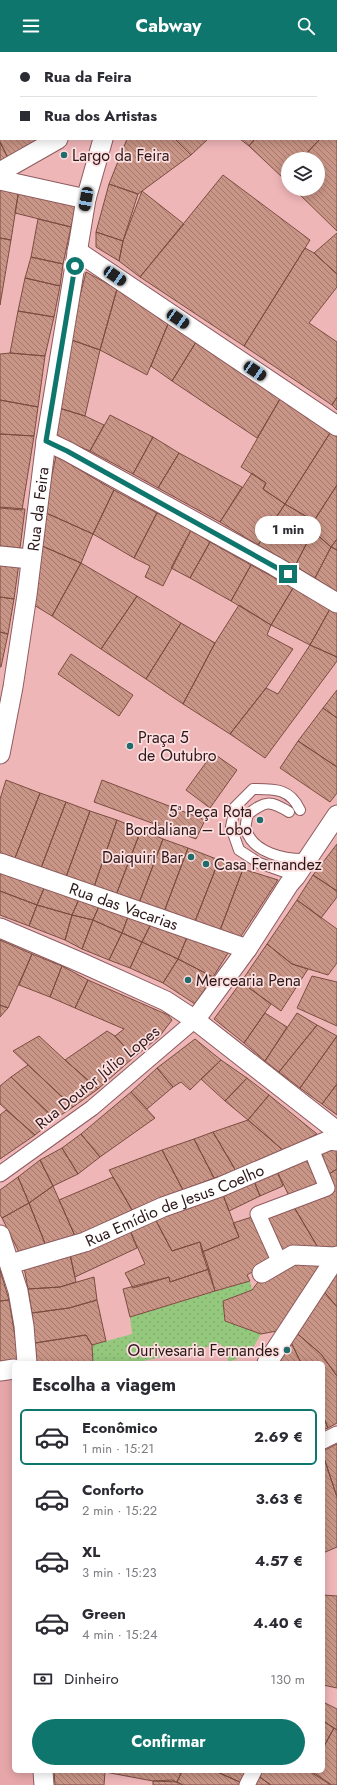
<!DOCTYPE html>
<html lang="pt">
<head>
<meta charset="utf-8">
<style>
	:root { --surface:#fff; --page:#f7f7f7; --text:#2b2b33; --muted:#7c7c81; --line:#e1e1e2; --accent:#0f766e }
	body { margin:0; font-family:Jost,sans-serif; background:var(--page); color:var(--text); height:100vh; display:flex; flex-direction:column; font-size:15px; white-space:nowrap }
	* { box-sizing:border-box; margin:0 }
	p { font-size:13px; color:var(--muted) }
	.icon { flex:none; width:22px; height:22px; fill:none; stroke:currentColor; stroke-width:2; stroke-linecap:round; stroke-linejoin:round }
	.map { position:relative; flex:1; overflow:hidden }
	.sheet { position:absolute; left:12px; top:1309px; width:313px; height:412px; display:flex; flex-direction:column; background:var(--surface); border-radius:6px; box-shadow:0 2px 10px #0003 }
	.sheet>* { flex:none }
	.top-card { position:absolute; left:0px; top:0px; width:337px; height:88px; box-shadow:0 2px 10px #0003; display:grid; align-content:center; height:88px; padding:0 20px; background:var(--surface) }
	.fabs { position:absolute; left:281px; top:100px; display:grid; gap:8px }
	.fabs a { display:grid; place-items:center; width:44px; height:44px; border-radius:50%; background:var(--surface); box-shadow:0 2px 10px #0003; font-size:20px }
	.end { position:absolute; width:18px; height:18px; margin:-9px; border:5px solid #0f766e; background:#fff; box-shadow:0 0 0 2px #fff }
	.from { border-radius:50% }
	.bubble { position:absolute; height:28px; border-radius:14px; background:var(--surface); box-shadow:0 2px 10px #0003; font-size:13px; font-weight:700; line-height:28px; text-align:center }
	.car { position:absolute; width:12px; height:24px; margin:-12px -6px; border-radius:5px; box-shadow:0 0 3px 1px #0007; background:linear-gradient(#222 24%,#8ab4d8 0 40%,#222 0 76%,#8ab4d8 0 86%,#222 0) }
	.top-card b { display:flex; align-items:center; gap:14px; height:38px; font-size:15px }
	.top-card b+b { border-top:1px solid var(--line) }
	.top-card i { width:10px; height:10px; background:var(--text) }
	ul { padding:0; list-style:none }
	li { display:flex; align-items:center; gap:12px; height:56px; margin:0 8px 6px; padding:0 12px; border:2px solid transparent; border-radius:6px }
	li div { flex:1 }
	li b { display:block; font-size:15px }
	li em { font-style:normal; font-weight:700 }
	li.active { border-color:var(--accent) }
	li>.icon { width:36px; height:36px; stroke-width:1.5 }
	h2 { padding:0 20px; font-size:18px; line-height:48px }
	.pay { display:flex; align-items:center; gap:10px; height:44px; padding:0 20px; font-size:15px }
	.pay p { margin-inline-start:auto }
	.button { display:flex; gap:8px; margin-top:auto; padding:8px 20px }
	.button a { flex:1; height:46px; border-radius:24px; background:var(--accent); color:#fff; font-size:16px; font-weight:700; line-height:46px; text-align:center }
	header { display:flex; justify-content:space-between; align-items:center; height:52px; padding:0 20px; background:var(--accent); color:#fff; font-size:18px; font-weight:700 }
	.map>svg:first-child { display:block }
	.built { fill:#e7a7aa }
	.grass { fill:url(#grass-dots) }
	.building { fill:url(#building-back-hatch); stroke:#7b4d40 }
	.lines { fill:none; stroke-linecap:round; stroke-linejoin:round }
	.service-casing { stroke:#8e5b5e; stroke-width:12 }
	.pedestrian-casing { stroke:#8e5b5e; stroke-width:17 }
	.minor-casing { stroke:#8e5b5e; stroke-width:21 }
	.service { stroke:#fff; stroke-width:10 }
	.pedestrian { stroke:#fff; stroke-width:15 }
	.minor { stroke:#fff; stroke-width:19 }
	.route { stroke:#0f766e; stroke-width:5 }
	.poi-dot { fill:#206c6d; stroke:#fddfe0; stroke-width:1.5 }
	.labels { text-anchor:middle; stroke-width:3.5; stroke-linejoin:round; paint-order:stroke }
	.poi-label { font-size:16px; fill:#2d1819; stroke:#fddfe0; text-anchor:start }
	.street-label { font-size:16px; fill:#2d1819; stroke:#fddfe0 }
</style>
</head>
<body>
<header><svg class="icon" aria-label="menu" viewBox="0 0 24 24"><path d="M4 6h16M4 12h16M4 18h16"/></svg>Cabway<svg class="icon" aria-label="search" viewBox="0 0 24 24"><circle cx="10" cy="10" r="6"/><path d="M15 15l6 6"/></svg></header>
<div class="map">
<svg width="337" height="1733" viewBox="0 0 337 1733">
	<defs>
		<pattern id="grass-dots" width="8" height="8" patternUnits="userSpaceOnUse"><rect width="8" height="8" fill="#94c87d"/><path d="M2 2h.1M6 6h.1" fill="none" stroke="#80ab6b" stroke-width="1.8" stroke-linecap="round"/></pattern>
		<pattern id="building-back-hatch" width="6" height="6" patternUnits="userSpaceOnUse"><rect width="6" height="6" fill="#c99586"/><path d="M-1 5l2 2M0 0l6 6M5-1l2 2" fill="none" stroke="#a4796d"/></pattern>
	</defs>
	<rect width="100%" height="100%" fill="#efb6b8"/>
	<!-- built -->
	<path class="built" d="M14,1324V1719H38L39,1733H0V1326Z"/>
	<!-- grass -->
	<path class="grass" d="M86,0H173L86,1Z
		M250,1229L252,1238L224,1249L225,1269L261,1282L250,1301L229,1310L221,1292L134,1311H93L92,1293L132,1282L130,1265Z"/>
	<!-- building -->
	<path class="building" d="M37,0H70V1H37Z
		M1,45V87H45L9,108L0,90Z
		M336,86L337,88V179L294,137H318V107H301L320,87Z
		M127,87H175L191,103L138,142L109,132Z
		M175,87H208L191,103Z
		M240,87H255L249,94Z
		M255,87H320L301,107H288V121L283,126L249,94Z
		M0,90L9,108L0,112Z
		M288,121V132L283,126Z
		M223,123L310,188L244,294L140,225Z
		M109,132L138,142L123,189L96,180Z
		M0,133L19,137L11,188L0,186Z
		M19,137L77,151L71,175L15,161Z
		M142,139L184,172L140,225L119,209L123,189Z
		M38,167L71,175L63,212L31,205Z
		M96,180L123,189L119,209L96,195Z
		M337,181V222L314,201Z
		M0,186L11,188L0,253Z
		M305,196L314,201L337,222V235L309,271L337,290V345L332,353L244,294Z
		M31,205L63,212L60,234L25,226Z
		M86,220L117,237L100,298L69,287Z
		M25,226L60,234L54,265L18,259Z
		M117,237L168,272L147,323L100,298Z
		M18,259L54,265L45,304L10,301Z
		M168,272L196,290L172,329L151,314Z
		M69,287L100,298L85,364L59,356Z
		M196,290L280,347L257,386L172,329Z
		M10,301L45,304L38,355L0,348V302Z
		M337,345V358L332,353Z
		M280,347L330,381L285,452L263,437L266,431L241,415Z
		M0,348L38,355L34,384L0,382Z
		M59,356L85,364L104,373L90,399L56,385Z
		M110,363L153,385L133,422L90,399Z
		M330,381L337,385V433L314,469L285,452Z
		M0,382L34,384L22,458L0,456Z
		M153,385L179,401L158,436L133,422Z
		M179,401L242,435L220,470L158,436Z
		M56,404L114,438L93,482L44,460Z
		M252,421L266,431L263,437L285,452L258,493L220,470Z
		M337,433V487L331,495L309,476Z
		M114,438L157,461L134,506L93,482Z
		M285,452L314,469L309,476L313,479L295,514L258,493Z
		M0,455L25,457L20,496L0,494Z
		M44,460L93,482L81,511L40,493Z
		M157,461L191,478L163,534L145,525L150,514L134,506Z
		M191,478L210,490L190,526L171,516Z
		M313,479L331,495L315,526L295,514Z
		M337,487V498L331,495Z
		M210,490L251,513L231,549L190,526Z
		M40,493L81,511L52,564L34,553Z
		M331,495L337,498V540L315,526Z
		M0,510L19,511L14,547L0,545Z
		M81,511L137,544L101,597L52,564Z
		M251,513L293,536L271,573L231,549Z
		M293,536L330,557L310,593L271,573Z
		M137,544L181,571L146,627L101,597Z
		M0,545L14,547L8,582L0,580Z
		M239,553L271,573L267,583L293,597L266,636L230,682L183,652L215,591Z
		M330,557L337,561V605L310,593Z
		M181,571L215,591L183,652L146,627Z
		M0,580L8,582L1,615H0Z
		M310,593L337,605V609L265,706L230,682L266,636L278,642Z
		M71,602L133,643L119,664L58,622Z
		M337,638V666L323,656Z
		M323,656L337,666V715L298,689Z
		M298,689L337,715V741L330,750L280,716Z
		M213,701L237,718L210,756L186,738Z
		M6,728L40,741L15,806L0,801V747Z
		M102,728L205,768L196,787L94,750Z
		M40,741L66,750L41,816L15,806Z
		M66,750L90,759L66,825L41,816Z
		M90,759L117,768L94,835L66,825Z
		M117,768L141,778L116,843L94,835Z
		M141,778L163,787L139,851L116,843Z
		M163,787L188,796L164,860L139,851Z
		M337,792V839L313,823Z
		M188,796L219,808L194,872L164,860Z
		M219,808L243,817L219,881L194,872Z
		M243,817L278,828L239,887L219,881Z
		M0,818L45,834L37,853L0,839Z
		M313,823L337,839V845L321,866L297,848Z
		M45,834L80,845L72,863L37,853Z
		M0,839L37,853L29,874L0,863Z
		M80,845L100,852L93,868L72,863Z
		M297,848L337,877V911L328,923L292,912L267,892Z
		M100,852L129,862L122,881L93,868Z
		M37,853L72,863L65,888L29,874Z
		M129,862L152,870L142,890L122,881Z
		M72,863L93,868L82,897L65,888Z
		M93,868L122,881L109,908L82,897Z
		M152,870L188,883L178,907L142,890Z
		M122,881L142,890L130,916L109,908Z
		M188,883L230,898L213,925L178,907Z
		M0,888L32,902L8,956L0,953Z
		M142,890L178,907L163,931L130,916Z
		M267,892L292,912L308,917L281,959L241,930Z
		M32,902L62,914L50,945L19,933Z
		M178,907L213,925L195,952L163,931Z
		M62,914L88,928L75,956L50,945Z
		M312,924L337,930V974L297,956Z
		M88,928L168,963L172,968L159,985L134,1005L115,984L124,977L75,956Z
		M241,930L271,952L244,991L214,967Z
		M0,953L8,956L0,965Z
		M265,961L287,975L265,1009L244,991Z
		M297,961L317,973L279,1020L265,1009Z
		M317,973L337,984L300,1036L279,1020Z
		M107,979L115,984L134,1005L98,1037L65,1008Z
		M39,984L65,1008L98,1037L73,1055L13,999Z
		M337,984V1032L322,1052L300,1036Z
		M195,987L221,1008L190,1038L181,1030L173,1035L157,1016Z
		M221,1008L247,1026L225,1049L201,1027Z
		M28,1013L73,1055L55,1067L11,1025Z
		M157,1016L173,1035L147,1057L131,1040Z
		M11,1025L55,1067L35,1083L0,1052V1034Z
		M247,1026L269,1043L248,1068L225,1049Z
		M337,1032V1063L322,1052Z
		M131,1040L155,1066L100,1105L81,1082Z
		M269,1043L317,1082L284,1099L248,1068Z
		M6,1058L35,1083L0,1107V1063Z
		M248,1068L284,1099L236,1119L213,1080Z
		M213,1080L236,1119L214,1126L194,1087Z
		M81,1082L100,1105L78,1122L62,1096Z
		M194,1087L214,1126L183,1138L162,1098Z
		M62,1096L78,1122L53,1134L40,1108Z
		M336,1096L337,1117L329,1122L322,1102Z
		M162,1098L183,1138L132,1158L109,1118Z
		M306,1107L319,1132L290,1146L277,1119Z
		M40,1108L53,1134L29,1151L18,1125Z
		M337,1117V1196L320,1199L294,1155L332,1141L329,1122Z
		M277,1119L283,1134L260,1144L253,1127Z
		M18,1125L29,1151L2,1166L0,1163V1138Z
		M113,1125L132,1158L75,1184L59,1148Z
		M253,1127L260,1144L229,1159L222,1140Z
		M53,1134L75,1184L46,1194L29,1151Z
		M222,1140L239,1185L202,1200L200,1190L172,1199L153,1163Z
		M29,1151L46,1194L19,1200L2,1166Z
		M294,1155L320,1199L280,1204L263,1164Z
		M153,1163L172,1199L200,1190L209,1217L170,1230L169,1225L133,1236L125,1221L145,1212L128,1174Z
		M255,1164L273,1208L247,1223L250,1229L215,1239L202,1200L239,1185L233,1171Z
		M128,1174L137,1196L75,1225L69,1198Z
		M69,1198L76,1230L60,1235L28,1237L24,1215Z
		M294,1209L330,1210L282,1278L261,1282L225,1269L223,1249L252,1238L261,1226Z
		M337,1213V1255L321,1236Z
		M209,1217L215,1239L130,1265L123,1237L169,1225L170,1230Z
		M0,1218L9,1248L0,1249Z
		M94,1225L97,1248L69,1256L32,1261L28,1237L60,1235Z
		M321,1236L337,1255V1324L321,1302L293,1278Z
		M9,1248L19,1309L0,1312V1249Z
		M97,1248L106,1289L92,1293L86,1283L35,1291L32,1261L69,1256Z
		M293,1278L321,1302L337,1324V1371L328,1376L323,1364V1311H301L288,1284Z
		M86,1283L92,1293L93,1311H37L35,1291Z
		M288,1284L301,1311H271Z
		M323,1364L328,1376L323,1378Z
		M337,1392V1445L323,1403V1399Z
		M323,1403L337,1445V1495L323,1501Z
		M323,1543L337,1544V1636L323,1633Z
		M323,1650L337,1657V1678L323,1669Z
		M323,1669L334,1676L323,1696Z
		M334,1676L337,1678V1733H332L311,1719H323V1696Z
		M54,1719L105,1720L104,1733H55Z
		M89,1719H182L177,1730L153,1729L105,1720Z
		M182,1719H215L242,1731V1733H183L177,1730Z
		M215,1719H249L242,1731Z
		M261,1719H309L331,1733H271L258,1724Z
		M258,1724L271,1733H254Z
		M172,1728L183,1733H153V1729Z"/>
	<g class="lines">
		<!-- service casing -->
		<g class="service-casing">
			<path id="service" d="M289,760C269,748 266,749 248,762C247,766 245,773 246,777C252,801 286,808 307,807
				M296,824L259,811L239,798L231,775L235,755L253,737C274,737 290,736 300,758"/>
		</g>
		<!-- pedestrian casing -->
		<g class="pedestrian-casing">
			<path id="pedestrian" d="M0,1122L92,1056L195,968
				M280,1211L258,1162L327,1136L311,1097
				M323,1389L337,1382
				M247,1733L254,1719"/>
		</g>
		<!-- minor casing -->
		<g class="minor-casing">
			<g id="minor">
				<path d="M304,0L305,1"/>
				<path d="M211,1L213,0"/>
				<path d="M336,35L337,36"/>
				<path d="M0,120L58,87"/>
				<path d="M0,128L86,147"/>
				<path d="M77,199L337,374"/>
				<path d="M46,389L67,399L275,514L337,551"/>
				<path d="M0,504L30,507"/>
				<path id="s1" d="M0,702L13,635L27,543L46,389L86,147L103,87"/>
				<path id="s2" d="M0,811L247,897"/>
				<path d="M0,876L82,911L166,949L195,968L337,1079"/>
				<path d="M195,968L247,897L289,832L296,824L337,763"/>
				<path d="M0,1183L18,1239L24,1274L27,1311"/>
				<path id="s3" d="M10,1212L85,1190L163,1155L220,1135L330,1088L337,1089"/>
				<path d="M262,1221L293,1203L336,1205"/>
				<path d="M267,1311L337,1204"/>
				<path d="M0,1319L14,1317"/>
				<path d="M43,1719L44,1733"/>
			</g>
		</g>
		<!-- service -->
		<use href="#service" class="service"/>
		<!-- pedestrian -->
		<use href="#pedestrian" class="pedestrian"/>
		<!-- minor -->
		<use href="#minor" class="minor"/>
	</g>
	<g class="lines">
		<!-- route -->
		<path class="route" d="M75,214L46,389L67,399L288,522"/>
	</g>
	<!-- markers -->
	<g class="poi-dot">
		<circle cx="64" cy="103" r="4"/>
		<circle cx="130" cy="694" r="4"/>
		<circle cx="260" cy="768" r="4"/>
		<circle cx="191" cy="805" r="4"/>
		<circle cx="206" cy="812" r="4"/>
		<circle cx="188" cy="928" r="4"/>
		<circle cx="287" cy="1298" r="4"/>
	</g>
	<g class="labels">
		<!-- poi labels -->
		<g class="poi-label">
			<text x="72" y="109">Largo da Feira</text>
			<text x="138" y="691">Praça 5<tspan x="138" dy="18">de Outubro</tspan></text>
			<text x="252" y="765" text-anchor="end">5ª Peça Rota<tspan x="252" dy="18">Bordaliana – Lobo</tspan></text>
			<text x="183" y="811" text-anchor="end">Daiquiri Bar</text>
			<text x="214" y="818">Casa Fernandez</text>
			<text x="196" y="934">Mercearia Pena</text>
			<text x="279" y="1304" text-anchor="end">Ourivesaria Fernandes</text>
		</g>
		<!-- street labels -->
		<g class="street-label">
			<text dy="6" stroke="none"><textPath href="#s1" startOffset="248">Rua da Feira</textPath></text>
			<text dy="6" stroke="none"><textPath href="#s2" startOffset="131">Rua das Vacarias</textPath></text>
			<text transform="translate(97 1025) rotate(-39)" y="6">Rua Doutor Júlio Lopes</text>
			<text dy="6" stroke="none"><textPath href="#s3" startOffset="175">Rua Emídio de Jesus Coelho</textPath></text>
		</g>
	</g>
</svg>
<div class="fabs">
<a><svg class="icon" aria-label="layers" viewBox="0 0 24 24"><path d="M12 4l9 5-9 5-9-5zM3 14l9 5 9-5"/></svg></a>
</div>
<i class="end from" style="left:75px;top:214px"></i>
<i class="end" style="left:288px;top:522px"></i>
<div class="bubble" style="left:255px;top:464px;width:66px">1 min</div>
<i class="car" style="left:86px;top:147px;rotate:190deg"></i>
<i class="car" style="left:115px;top:224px;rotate:124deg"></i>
<i class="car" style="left:178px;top:267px;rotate:124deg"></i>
<i class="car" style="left:255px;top:319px;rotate:124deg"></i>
<div class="top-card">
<b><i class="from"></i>Rua da Feira</b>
<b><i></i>Rua dos Artistas</b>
</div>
<section class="sheet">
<h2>Escolha a viagem</h2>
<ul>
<li class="active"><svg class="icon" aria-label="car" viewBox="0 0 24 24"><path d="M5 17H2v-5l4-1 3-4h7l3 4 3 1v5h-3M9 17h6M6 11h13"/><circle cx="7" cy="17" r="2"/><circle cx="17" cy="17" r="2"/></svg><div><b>Econômico</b><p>1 min · 15:21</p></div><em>2.69 €</em></li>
<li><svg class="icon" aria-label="car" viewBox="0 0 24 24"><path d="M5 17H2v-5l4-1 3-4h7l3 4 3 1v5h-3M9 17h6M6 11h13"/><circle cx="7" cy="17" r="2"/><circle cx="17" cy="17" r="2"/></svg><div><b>Conforto</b><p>2 min · 15:22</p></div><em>3.63 €</em></li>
<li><svg class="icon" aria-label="car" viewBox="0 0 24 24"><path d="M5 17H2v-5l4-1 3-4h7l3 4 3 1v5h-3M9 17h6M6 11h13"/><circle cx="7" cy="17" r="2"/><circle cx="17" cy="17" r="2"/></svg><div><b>XL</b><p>3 min · 15:23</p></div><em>4.57 €</em></li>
<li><svg class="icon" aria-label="car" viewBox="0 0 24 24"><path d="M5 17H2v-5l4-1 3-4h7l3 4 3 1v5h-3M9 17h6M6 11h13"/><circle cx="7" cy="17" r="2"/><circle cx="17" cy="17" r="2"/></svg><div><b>Green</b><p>4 min · 15:24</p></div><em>4.40 €</em></li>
</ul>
<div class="pay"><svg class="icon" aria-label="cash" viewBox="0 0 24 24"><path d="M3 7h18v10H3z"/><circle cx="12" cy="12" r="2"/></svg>Dinheiro<p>130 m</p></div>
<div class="button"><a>Confirmar</a></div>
</section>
</div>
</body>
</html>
